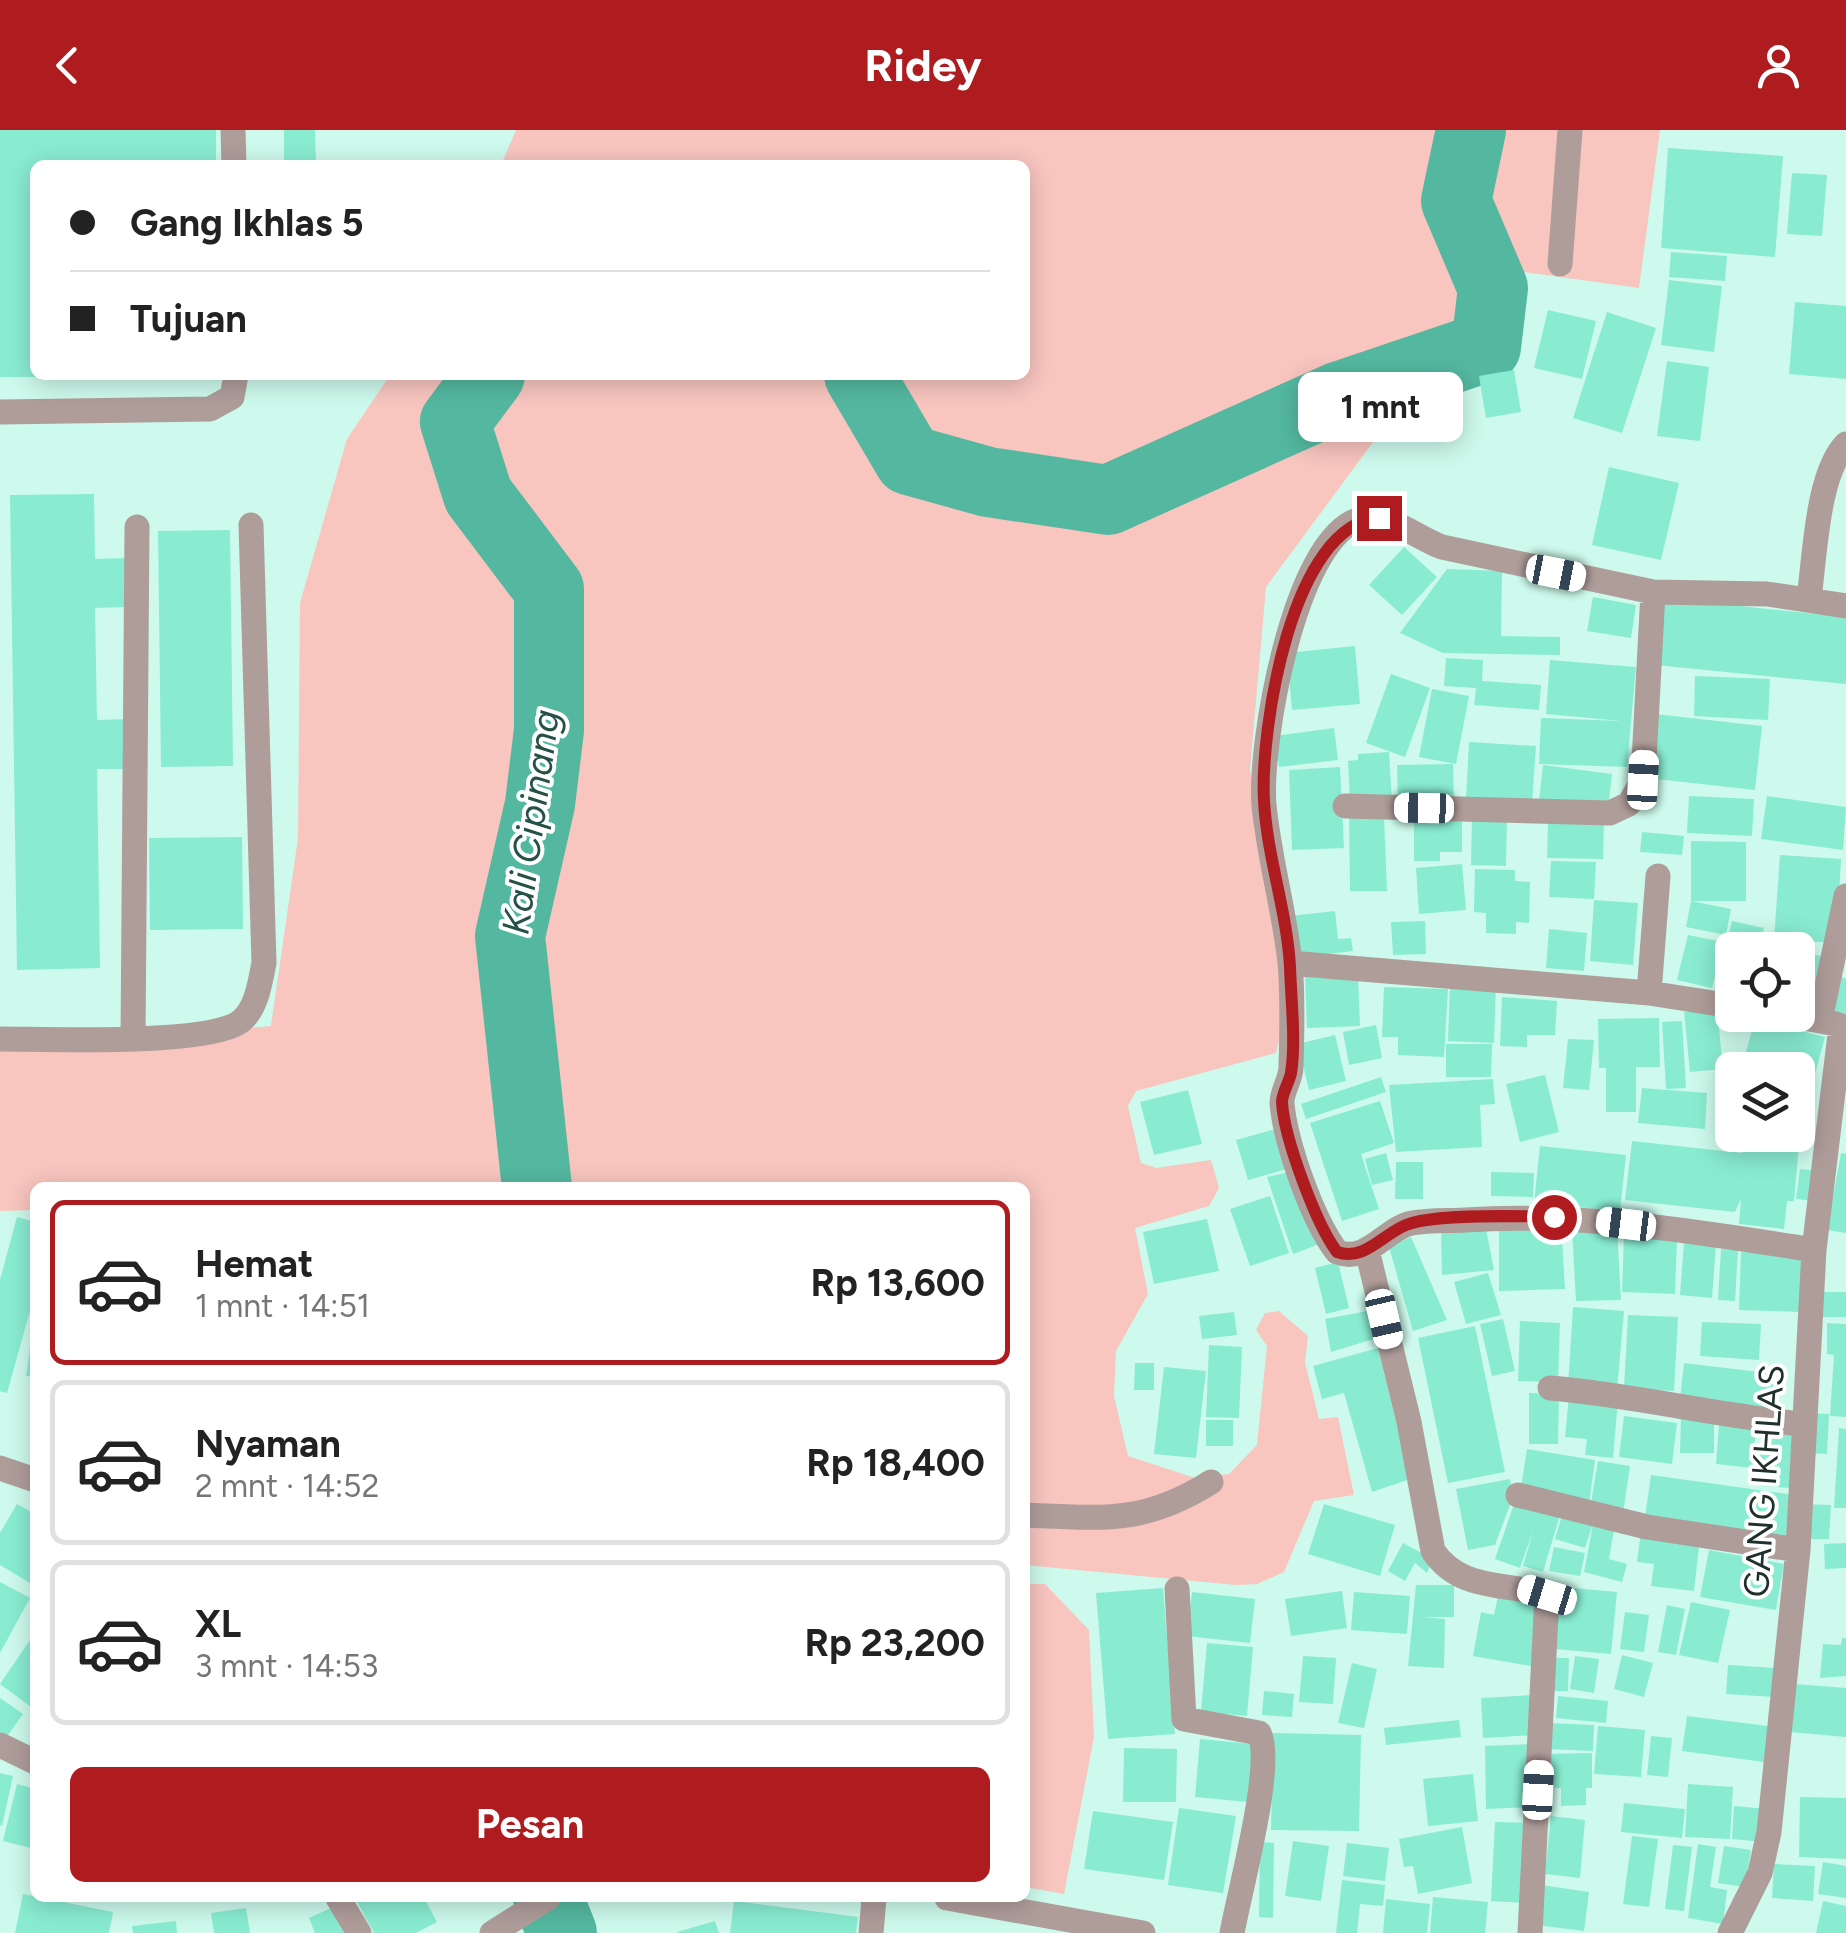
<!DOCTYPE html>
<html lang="id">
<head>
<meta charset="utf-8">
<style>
	:root { --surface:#fff; --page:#f6f6f6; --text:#222; --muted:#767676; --line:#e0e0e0; --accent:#ae1c20 }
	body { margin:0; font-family:Figtree,sans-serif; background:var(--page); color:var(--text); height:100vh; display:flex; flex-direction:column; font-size:38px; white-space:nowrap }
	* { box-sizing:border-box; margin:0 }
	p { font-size:32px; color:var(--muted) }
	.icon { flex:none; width:55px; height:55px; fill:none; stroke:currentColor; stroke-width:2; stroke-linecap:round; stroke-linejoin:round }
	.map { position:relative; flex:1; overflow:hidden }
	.details { position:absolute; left:30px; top:1052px; width:1000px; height:720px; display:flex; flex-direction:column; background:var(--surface); border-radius:15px; box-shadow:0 5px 25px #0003 }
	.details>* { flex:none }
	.guide { position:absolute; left:30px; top:30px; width:1000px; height:220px; border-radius:15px; box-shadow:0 5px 25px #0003; display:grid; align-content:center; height:220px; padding:0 40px; background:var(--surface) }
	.fabs { position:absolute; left:1715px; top:802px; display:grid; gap:20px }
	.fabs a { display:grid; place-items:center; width:100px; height:100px; border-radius:15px; background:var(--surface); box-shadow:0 5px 25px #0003; font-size:50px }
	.end { position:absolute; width:45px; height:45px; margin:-22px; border:12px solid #ae1c20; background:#fff; box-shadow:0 0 0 5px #fff }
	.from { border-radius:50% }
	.bubble { position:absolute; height:70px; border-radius:15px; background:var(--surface); box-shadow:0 5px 25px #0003; font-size:32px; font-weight:700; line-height:70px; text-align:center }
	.car { position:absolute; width:30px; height:60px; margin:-30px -15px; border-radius:12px; box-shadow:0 0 8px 2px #0007; background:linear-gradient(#fff 24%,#345 0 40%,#fff 0 76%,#345 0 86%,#fff 0) }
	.guide b { display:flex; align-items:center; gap:35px; height:95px; font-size:38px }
	.guide b+b { border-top:2px solid var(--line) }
	.guide i { width:25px; height:25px; background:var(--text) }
	ul { padding:18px 0 0; list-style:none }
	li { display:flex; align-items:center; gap:30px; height:165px; margin:0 20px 15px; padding:0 20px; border:5px solid var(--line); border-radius:15px }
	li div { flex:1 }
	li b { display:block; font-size:38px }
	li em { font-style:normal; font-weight:700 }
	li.current { border-color:var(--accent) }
	li>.icon { width:90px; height:90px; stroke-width:1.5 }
	.button { display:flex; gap:20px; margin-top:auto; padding:20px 40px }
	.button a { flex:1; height:115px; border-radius:15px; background:var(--accent); color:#fff; font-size:40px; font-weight:700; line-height:115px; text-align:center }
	header { display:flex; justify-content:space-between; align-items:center; height:130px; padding:0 40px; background:var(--accent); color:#fff; font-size:45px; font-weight:700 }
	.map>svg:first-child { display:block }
	.green { fill:#f8c5bf }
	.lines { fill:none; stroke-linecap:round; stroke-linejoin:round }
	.river { stroke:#54b8a0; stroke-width:70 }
	.building { fill:#89ecd1 }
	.minor { stroke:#af9d9a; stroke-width:25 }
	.route { stroke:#ae1c20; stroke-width:12 }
	.labels { text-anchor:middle; stroke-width:8; stroke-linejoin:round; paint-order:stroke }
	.street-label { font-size:35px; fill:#20312c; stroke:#fff }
	.water-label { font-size:38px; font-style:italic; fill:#255146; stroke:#fff }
</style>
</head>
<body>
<header><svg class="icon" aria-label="back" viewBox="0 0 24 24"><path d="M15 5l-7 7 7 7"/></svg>Ridey<svg class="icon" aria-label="person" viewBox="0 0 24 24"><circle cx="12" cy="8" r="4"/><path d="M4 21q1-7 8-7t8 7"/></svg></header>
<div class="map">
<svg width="1846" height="1803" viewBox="0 0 1846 1803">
	<rect width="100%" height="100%" fill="#cdfaec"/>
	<!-- green -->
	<path class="green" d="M516,0H1660L1639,158L1516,141L1379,304L1266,457L1250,639L1287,877L1276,923L1136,961L1128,976L1141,1033L1156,1038L1211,1030L1219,1058L1209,1076L1135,1098L1148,1164L1116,1221L1114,1266L1128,1326L1195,1348L1229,1344L1257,1315L1267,1216L1256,1200L1265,1183L1279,1181L1308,1206L1305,1232L1319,1289L1338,1287L1354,1365L1314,1371L1284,1442L1257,1454L1236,1455L1025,1435V1058H35V1080L0,1081V914H67L271,896L298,708L300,473L347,309L390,245H1025V35H501Z
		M1045,1454L1089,1500L1094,1607L1064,1764L1025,1757V1454Z"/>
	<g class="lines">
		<!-- river -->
		<path class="river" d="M490,245L455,292L478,365L549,459V600L540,674L510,806L537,1058
			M859,245L909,330L988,352L1108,370L1338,267L1486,217L1493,158L1456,71L1471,0
			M548,1768L562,1803"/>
	</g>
	<!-- building -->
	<path class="building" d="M0,0H216V35H35V247H0Z
		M284,0H315L316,35H284Z
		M1668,18L1783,26L1775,127L1661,118Z
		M1792,43L1827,45L1822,106L1787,104Z
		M1671,122L1727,126L1725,151L1669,147Z
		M1669,150L1722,156L1714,222L1661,215Z
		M1795,172L1846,176V249L1789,244Z
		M1548,180L1596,191L1582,249L1534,238Z
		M1607,182L1656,198L1622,303L1573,288Z
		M1667,231L1709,237L1700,311L1657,306Z
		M1514,240L1521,282L1486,288L1479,246Z
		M1609,337L1679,353L1661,430L1592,415Z
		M94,364L95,429L125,428L126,477L95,478L97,590L129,589V639H97L100,838L17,840L10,365Z
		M230,400L233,636L161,637L158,401Z
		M1404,417L1437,447L1402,485L1369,455Z
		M1447,439L1502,441L1501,506L1560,507V525L1443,523L1400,503Z
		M1593,467L1636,475L1631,508L1587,501Z
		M1663,468L1846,487V554L1656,535Z
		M1355,516L1360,574L1292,580L1287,523Z
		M1446,528L1483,530L1482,551L1541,555L1539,580L1474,575L1476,558L1444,556Z
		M1550,530L1636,537L1627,637L1539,634L1541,588L1622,591L1546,584Z
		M1391,544L1430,558L1405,627L1366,613Z
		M1695,546L1770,549L1768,590L1694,586Z
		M1432,559L1469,566L1456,634L1419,627Z
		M1655,584L1762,596L1755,660L1647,648Z
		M1334,598L1338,630L1279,637L1275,606Z
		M1469,612L1536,616L1532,673L1466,669Z
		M1389,622L1392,672L1350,674L1348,631L1358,630V624Z
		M1453,634L1454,671L1398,672L1397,635Z
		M1543,635L1612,644L1608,679L1539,671Z
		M1340,637L1344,718L1292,720L1289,640Z
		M1689,666L1754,669L1752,706L1687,703Z
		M1767,666L1846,677L1843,720L1761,709Z
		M1384,685L1387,761H1350L1349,687Z
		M1472,685L1507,686L1506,736L1471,735Z
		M1414,687H1462V722H1440V731H1414Z
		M1548,692H1604L1603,729L1547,728Z
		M1642,702L1684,706L1682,725L1640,722Z
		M242,707L243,799L150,800L149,708Z
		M1691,711L1746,712V771H1691L1731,779L1726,805L1686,797L1691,771Z
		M1780,725L1841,729L1836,813L1774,809Z
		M1551,731L1596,732L1594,769L1549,767Z
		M1462,734L1466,780L1419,784L1416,738Z
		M1475,739L1515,740V751L1530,752L1529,793L1516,792V804L1486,803V783L1474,782Z
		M1594,770L1638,773L1633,835L1590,831Z
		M1335,781L1338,809L1351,808L1353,821L1295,828L1290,786Z
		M1425,791L1426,824L1393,825L1391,792Z
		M1732,791L1764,798L1758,820H1732V847L1719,844Z
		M1549,799L1587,803L1584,841L1546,838Z
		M1688,805L1723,812L1712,858L1677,850Z
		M1798,820L1831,829L1818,882L1798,877Z
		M1358,843L1360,896L1307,898L1305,845Z
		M1841,847L1846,849V890L1828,883Z
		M1450,853L1496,854L1494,913L1448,911Z
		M1384,857L1448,859L1444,927L1398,925V907H1382Z
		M1502,867L1557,871L1555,905H1527V917L1500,916Z
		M1717,879L1723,939L1690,942L1684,882Z
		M1659,888L1660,937H1636V982H1606V938H1599L1598,889Z
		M1755,889L1825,907L1811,959L1798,955V940H1741Z
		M1682,891L1686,958L1666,959L1662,892Z
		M1376,895L1382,928L1349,935L1343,902Z
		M1335,905L1346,951L1309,960L1298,914Z
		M1568,909L1594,910L1589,960L1563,958Z
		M1446,914H1492L1491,947H1446Z
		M1545,945L1559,1002L1520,1012L1506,954Z
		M1381,947L1386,962L1306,989L1301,974Z
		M1493,949L1495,974L1480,975L1482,1017L1396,1022L1389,955Z
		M1642,958L1707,963L1705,999L1638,993Z
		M1798,958H1802L1801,1010L1752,1008L1798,1005Z
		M1188,960L1202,1014L1154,1025L1140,972Z
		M1380,971L1394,1013L1361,1024L1379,1079L1342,1091L1310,993Z
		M1286,996L1297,1036L1248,1050L1236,1010Z
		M1744,1010L1799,1015L1794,1071H1787L1784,1099L1739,1094L1741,1069L1735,1082L1625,1070L1632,1011L1742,1023Z
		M1540,1016L1626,1025L1620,1081L1534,1073Z
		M1386,1023L1393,1050L1372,1055L1365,1029Z
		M1841,1023L1846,1024V1103L1827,1100Z
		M1396,1032H1423V1069H1395Z
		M1800,1039L1820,1041L1815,1071L1796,1069Z
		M1294,1041L1322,1113L1293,1124L1267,1047Z
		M1491,1042L1534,1043L1533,1067L1491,1066Z
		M1270,1066L1289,1123L1250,1136L1230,1079Z
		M17,1087L35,1092V1163L7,1263L0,1261V1150Z
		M1207,1089L1219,1141L1154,1154L1143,1102Z
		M1499,1090L1561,1093L1565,1159L1499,1161Z
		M1617,1097L1621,1170L1576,1171L1572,1099Z
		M1441,1098L1486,1099L1494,1140L1442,1145Z
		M1624,1106L1677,1108L1675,1164L1622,1162Z
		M1411,1107L1447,1190L1413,1201L1389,1117Z
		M1684,1113L1716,1115L1712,1168L1680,1165Z
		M1721,1119L1738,1120L1735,1171L1718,1170Z
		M1741,1122L1802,1124L1801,1182L1739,1180Z
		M1338,1132L1349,1178L1326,1184L1315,1138Z
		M1488,1143L1501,1185L1466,1194L1454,1152Z
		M1823,1162H1846V1187H1822Z
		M1573,1177L1624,1181L1617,1260L1568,1256Z
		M1373,1180L1380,1207L1331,1222L1325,1189Z
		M1234,1182L1237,1205L1202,1209L1199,1186Z
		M1628,1185L1678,1187L1674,1261L1624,1259Z
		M1503,1189L1515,1241L1492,1246L1480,1194Z
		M1520,1191L1560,1193L1558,1252L1518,1251Z
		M1702,1192L1761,1194L1759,1230L1700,1226Z
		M1827,1193L1846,1194V1287L1830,1286L1834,1225L1827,1224Z
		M33,1196H35V1247L26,1246Z
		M1475,1196L1505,1342L1448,1353L1418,1208Z
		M1209,1215L1242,1217L1239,1288L1206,1287Z
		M1378,1218L1410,1349L1372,1362L1344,1263L1322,1269L1313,1236Z
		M1135,1233H1154V1260H1134Z
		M1684,1233L1776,1244L1771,1288L1679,1278Z
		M1164,1237L1206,1241L1196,1328L1154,1324Z
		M1529,1263L1559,1264L1558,1314H1529Z
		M1569,1266L1618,1270L1613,1328L1585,1325L1587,1309L1565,1307Z
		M1804,1283L1829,1284L1827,1324L1802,1323Z
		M1624,1286L1677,1293L1672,1334L1619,1327Z
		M1681,1287L1714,1288V1323H1680Z
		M1206,1290H1233V1316H1206Z
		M1719,1295L1756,1299L1752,1338L1716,1334Z
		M1762,1297L1796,1298L1792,1358L1758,1356Z
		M1839,1298L1846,1299V1378H1834Z
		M1527,1319L1595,1330L1589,1374L1520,1364Z
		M1598,1331L1630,1336L1623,1383L1590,1378Z
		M1651,1345L1795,1365L1788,1414L1644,1394Z
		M1510,1349L1513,1367L1495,1415L1468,1420L1456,1359Z
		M17,1374L35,1384V1456L0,1435V1403Z
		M1324,1374L1395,1395L1380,1446L1308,1424Z
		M1514,1374L1560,1385L1543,1442L1523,1436L1533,1401L1520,1438L1495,1429Z
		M1802,1374L1831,1375L1829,1409H1801Z
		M1562,1385L1615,1394L1609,1429L1627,1434L1622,1452L1584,1442L1593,1394L1585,1418L1555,1409Z
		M1641,1401L1700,1408L1694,1461L1651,1456L1654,1434L1637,1432Z
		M1403,1413L1433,1429L1427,1443L1415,1433L1405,1451L1388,1441Z
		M1846,1413V1438L1825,1439L1824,1414Z
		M1554,1417L1585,1423L1580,1446L1549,1441Z
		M1709,1420L1784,1434L1776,1480L1700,1467Z
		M0,1452L30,1468L0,1523Z
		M1416,1455H1454V1487H1423L1445,1489L1444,1538L1408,1536Z
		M1561,1457L1617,1462L1611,1524L1555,1519Z
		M1163,1458L1175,1604L1108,1609L1096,1463Z
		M1342,1461L1347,1498L1291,1506L1285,1469Z
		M1192,1462L1255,1469L1250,1513L1187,1506Z
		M1354,1462L1410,1466L1407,1504L1351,1500Z
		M1498,1466L1543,1473L1531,1536L1473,1526L1481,1482L1494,1485Z
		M1691,1472L1730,1480L1718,1533L1679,1525Z
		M1667,1475L1685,1479L1676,1525L1658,1522Z
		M1625,1482L1649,1485L1644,1522L1620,1519Z
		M1842,1508H1846V1546L1820,1548L1823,1514L1841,1515Z
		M30,1510L35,1514V1580L0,1554Z
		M1207,1513L1253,1517L1247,1586L1201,1582Z
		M1622,1525L1653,1533L1644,1567L1614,1559Z
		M1303,1526L1336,1528L1333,1574L1299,1572Z
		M1575,1526L1599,1529L1594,1563L1570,1559Z
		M1551,1528H1569L1568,1561H1550Z
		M1352,1533L1377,1539L1364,1598L1338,1593Z
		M1728,1535L1776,1538L1774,1567L1726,1564Z
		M1795,1554L1846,1558V1607L1791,1602Z
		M1264,1561L1294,1564L1292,1587L1262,1585Z
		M1535,1565L1537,1605L1483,1608L1481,1568Z
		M1558,1566L1608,1571L1606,1593L1556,1588Z
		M0,1568L23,1584L6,1608L0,1604Z
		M1687,1586L1768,1596L1764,1632L1682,1621Z
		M1459,1590L1461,1607L1386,1615L1384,1598Z
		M1546,1593L1594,1595L1593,1621L1545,1619Z
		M1598,1596L1645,1600L1641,1647L1594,1644Z
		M1273,1603L1361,1605L1359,1701L1271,1700Z
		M1651,1606L1672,1608L1668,1647L1647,1645Z
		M1200,1609L1253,1614L1248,1672L1195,1667Z
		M1532,1614L1533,1677L1486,1679L1485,1616Z
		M1124,1618L1177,1619L1176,1672H1123Z
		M1592,1623V1658H1586V1675L1561,1676V1658H1540L1543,1624Z
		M0,1643L13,1646L2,1696L0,1695Z
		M1473,1644L1478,1691L1428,1696L1423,1649Z
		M17,1654L35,1659V1719L3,1711Z
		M1688,1654L1733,1657L1730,1709L1685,1707Z
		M1800,1667L1846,1668V1729L1799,1727Z
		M1624,1673L1685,1679L1682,1708L1621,1702Z
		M1734,1676L1767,1679L1764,1712L1732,1709Z
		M1179,1678L1236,1686L1223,1763L1168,1755Z
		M1093,1681L1173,1692L1164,1750L1084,1739Z
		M1551,1686L1585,1690L1580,1748L1545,1744Z
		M1495,1692L1532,1693L1528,1773L1491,1771Z
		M1462,1697L1472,1753L1418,1764L1413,1736L1404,1737L1399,1709Z
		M1632,1706L1658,1709L1649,1777L1623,1774Z
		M1293,1711L1329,1716L1321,1771L1285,1766Z
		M1260,1712L1274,1713L1273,1788L1259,1787Z
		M1347,1713L1389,1718L1385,1751L1343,1746Z
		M1698,1714L1716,1717L1710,1757L1727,1760L1723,1794L1688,1788Z
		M1673,1715L1692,1717L1684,1781L1665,1779Z
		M1724,1716L1751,1720L1745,1757L1718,1753Z
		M1823,1732L1846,1736V1768L1818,1764Z
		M1774,1734L1815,1736L1813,1771L1772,1768Z
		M1342,1750L1385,1755L1383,1776L1360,1774L1357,1803H1336Z
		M1541,1755L1589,1762L1584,1801L1536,1795Z
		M23,1764L113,1782L109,1803H15Z
		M1433,1767L1488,1772L1485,1803H1430Z
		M355,1768H424L437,1792L416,1803H374Z
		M1386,1769L1430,1774L1427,1803H1383Z
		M734,1771L858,1787L856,1803H730Z
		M1823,1771L1846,1776V1803H1816Z
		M333,1777L345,1803H315L309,1788Z
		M246,1778L250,1803H214L211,1783Z
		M176,1791L177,1803H133L132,1796Z
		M715,1791L719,1803H677V1802Z"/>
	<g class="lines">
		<!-- minor -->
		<path class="minor" d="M233,0L234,35
			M1560,134L1570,0
			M0,282L210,279L232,267L236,245
			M1809,468C1815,426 1817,344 1846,314
			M1345,676L1610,683L1629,674L1643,650L1653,462
			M1290,833L1649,863L1732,876
			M1649,863L1658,746
			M1788,885L1836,894
			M1820,890L1846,766
			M0,909C46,909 209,916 241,891C257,878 260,852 264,833L251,395
			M133,909L137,397
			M1367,1120L1409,1292L1433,1421C1460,1461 1503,1452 1547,1465L1530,1803
			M1814,1120C1699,1102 1582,1082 1465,1090C1448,1091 1429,1090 1412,1093C1386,1098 1367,1134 1337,1122C1312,1089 1286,1014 1282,974C1281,962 1291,950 1291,937C1292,903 1293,865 1290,832C1284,779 1269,727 1264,675C1259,615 1294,411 1358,390C1387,381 1415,407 1442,417L1653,462L1767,464L1846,476
			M1550,1258C1635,1265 1717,1286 1802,1294
			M0,1338L35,1350
			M1518,1365L1647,1397L1798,1420
			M1025,1385C1102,1388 1143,1395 1211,1352
			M1177,1459L1184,1589L1259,1603C1275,1633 1239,1763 1232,1803
			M0,1615L35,1632
			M338,1768L359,1803
			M947,1768L1143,1803
			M492,1803L548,1768
			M871,1803L874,1768
			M1730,1803L1760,1743L1769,1702L1798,1420L1814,1120L1841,896"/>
	</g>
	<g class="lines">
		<!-- route -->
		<path class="route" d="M1379,388C1291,394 1260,601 1264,671C1267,727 1287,781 1290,837C1291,869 1296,912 1291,943C1289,953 1282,963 1282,972C1284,1008 1316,1094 1337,1122C1364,1132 1383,1104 1406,1095C1432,1084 1522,1086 1554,1087"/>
	</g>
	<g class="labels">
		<!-- street labels -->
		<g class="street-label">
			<text transform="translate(1764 1351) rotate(-86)" y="12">GANG IKHLAS</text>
		</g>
		<!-- water labels -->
		<g class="water-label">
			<text transform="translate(531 692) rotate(-82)" y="13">Kali Cipinang</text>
		</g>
	</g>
</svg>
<div class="fabs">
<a><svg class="icon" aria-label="locate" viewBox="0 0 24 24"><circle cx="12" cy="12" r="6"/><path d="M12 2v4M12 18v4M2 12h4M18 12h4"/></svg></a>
<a><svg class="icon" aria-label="layers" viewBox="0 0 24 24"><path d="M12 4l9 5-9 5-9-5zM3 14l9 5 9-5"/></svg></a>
</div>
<i class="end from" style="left:1554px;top:1087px"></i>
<i class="end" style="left:1379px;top:388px"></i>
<div class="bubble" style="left:1298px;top:242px;width:165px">1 mnt</div>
<i class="car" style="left:1556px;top:443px;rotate:101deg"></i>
<i class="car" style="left:1643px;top:650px;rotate:3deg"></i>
<i class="car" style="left:1424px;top:678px;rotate:271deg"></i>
<i class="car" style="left:1626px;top:1094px;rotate:277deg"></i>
<i class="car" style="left:1384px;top:1189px;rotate:167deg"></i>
<i class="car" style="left:1547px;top:1465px;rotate:287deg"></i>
<i class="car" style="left:1538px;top:1660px;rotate:3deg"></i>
<div class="guide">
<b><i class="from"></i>Gang Ikhlas 5</b>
<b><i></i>Tujuan</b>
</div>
<section class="details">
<ul>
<li class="current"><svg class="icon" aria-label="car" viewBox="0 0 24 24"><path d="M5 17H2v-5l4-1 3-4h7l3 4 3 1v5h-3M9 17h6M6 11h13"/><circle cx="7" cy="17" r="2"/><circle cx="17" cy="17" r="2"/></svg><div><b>Hemat</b><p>1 mnt · 14:51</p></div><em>Rp 13,600</em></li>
<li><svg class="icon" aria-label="car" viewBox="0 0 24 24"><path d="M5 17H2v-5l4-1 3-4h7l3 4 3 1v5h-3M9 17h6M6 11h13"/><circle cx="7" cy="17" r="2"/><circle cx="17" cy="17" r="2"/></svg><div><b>Nyaman</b><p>2 mnt · 14:52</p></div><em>Rp 18,400</em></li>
<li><svg class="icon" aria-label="car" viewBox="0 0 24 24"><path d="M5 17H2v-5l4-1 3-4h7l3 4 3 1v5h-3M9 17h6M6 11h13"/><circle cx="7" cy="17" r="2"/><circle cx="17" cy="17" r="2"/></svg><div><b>XL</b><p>3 mnt · 14:53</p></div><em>Rp 23,200</em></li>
</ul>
<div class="button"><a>Pesan</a></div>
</section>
</div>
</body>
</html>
